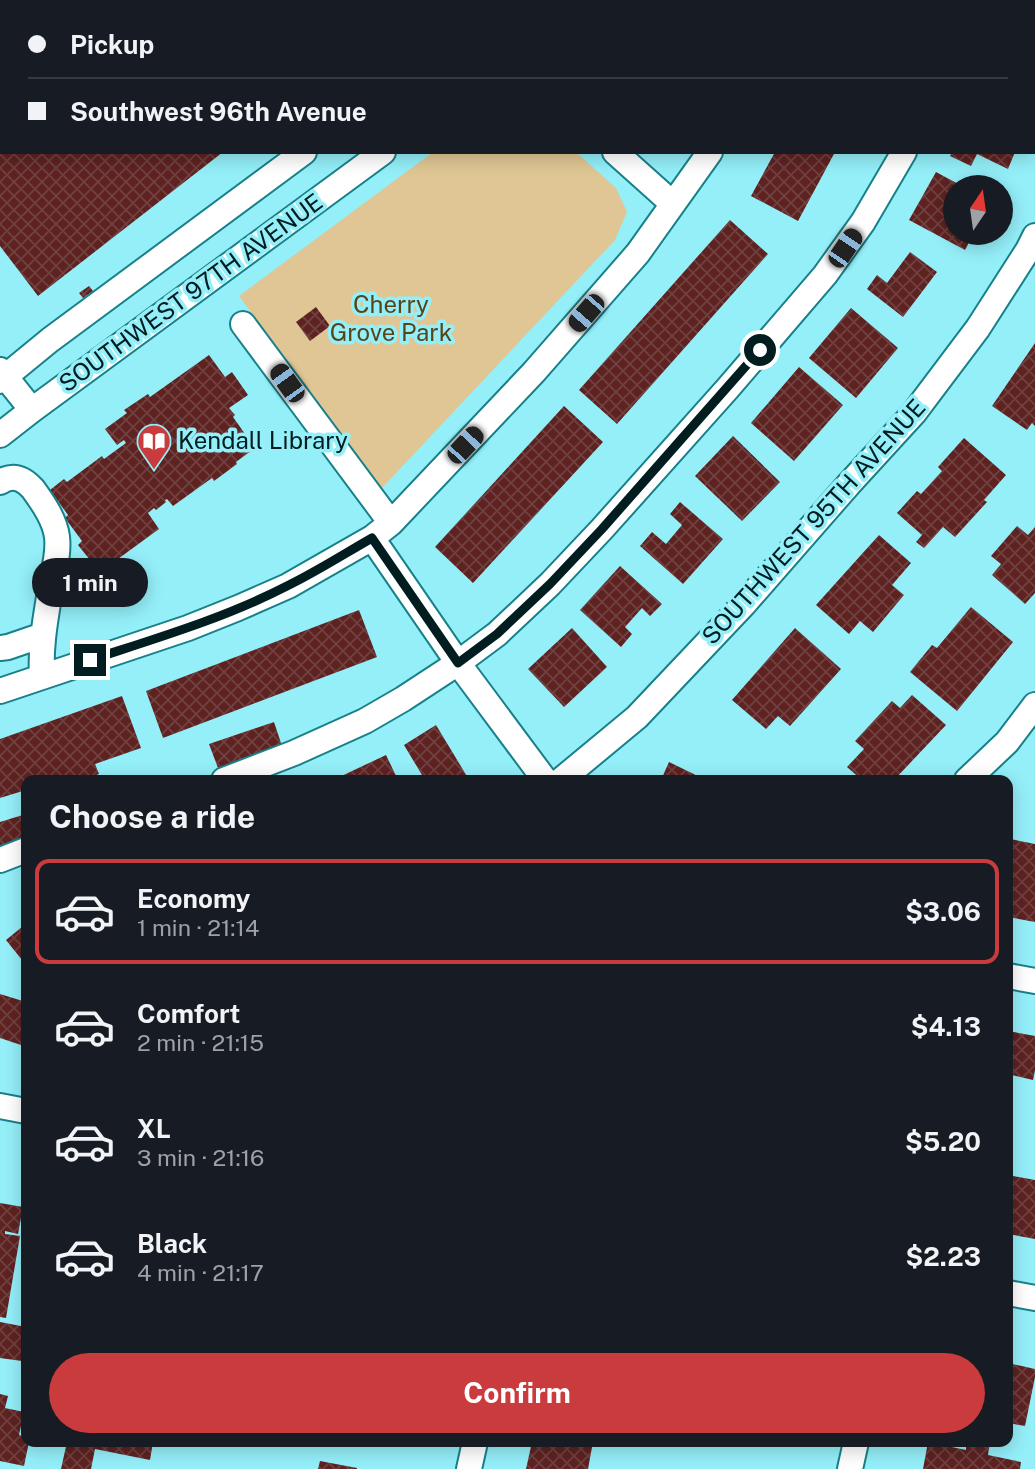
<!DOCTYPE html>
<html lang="en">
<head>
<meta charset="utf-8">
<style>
	:root { --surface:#171b24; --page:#242831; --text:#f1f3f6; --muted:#9ea1a6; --line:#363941; --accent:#ca3b3d }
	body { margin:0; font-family:"Public Sans",sans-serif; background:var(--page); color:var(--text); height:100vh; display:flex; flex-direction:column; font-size:26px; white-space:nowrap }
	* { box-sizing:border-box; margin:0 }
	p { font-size:23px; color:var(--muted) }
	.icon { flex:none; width:38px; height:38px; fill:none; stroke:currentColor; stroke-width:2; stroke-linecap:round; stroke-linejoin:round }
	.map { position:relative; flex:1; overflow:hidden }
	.panel { position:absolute; left:21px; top:775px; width:992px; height:672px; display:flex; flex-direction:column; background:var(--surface); border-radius:14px; box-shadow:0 4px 18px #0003 }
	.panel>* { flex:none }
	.hud { position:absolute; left:0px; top:0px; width:1036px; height:154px; box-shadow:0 4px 18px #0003; display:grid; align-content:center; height:154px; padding:0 28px; background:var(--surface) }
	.needle { width:46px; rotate:13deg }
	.buttons { position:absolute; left:943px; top:175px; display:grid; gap:14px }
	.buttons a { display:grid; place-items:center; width:70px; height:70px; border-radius:50%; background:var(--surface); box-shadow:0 4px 18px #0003; font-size:35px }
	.end { position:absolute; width:32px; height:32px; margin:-16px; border:9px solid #011d20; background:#fff; box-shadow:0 0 0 4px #fff }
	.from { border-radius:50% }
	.bubble { position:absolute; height:49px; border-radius:24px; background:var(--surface); box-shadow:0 4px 18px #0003; font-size:23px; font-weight:700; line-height:49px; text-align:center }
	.car { position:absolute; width:21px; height:42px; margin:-21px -10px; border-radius:9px; box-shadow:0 0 5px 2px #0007; background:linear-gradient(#222 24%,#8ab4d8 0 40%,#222 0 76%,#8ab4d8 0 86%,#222 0) }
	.hud b { display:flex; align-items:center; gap:24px; height:66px; font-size:26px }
	.hud b+b { border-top:2px solid var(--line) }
	.hud i { width:18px; height:18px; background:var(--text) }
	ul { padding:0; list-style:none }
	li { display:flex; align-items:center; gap:21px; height:105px; margin:0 14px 10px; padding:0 14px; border:4px solid transparent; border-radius:14px }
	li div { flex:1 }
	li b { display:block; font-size:26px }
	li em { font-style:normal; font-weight:700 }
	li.on { border-color:var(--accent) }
	li>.icon { width:63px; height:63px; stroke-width:1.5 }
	h2 { padding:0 28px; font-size:32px; line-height:84px }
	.button { display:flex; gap:14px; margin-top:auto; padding:14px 28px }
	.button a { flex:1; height:80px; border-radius:42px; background:var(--accent); color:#fff; font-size:28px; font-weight:700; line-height:80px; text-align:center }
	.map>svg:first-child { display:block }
	.park { fill:#dfc694 }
	.building { fill:url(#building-cross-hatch) }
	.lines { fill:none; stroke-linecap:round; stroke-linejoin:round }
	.minor-casing { stroke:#188089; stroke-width:28 }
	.minor { stroke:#fff; stroke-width:24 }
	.route { stroke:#011d20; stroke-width:9 }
	.labels { text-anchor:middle; stroke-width:7; stroke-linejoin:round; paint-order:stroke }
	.street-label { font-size:24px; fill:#011d20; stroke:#94eff9 }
	.park-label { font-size:24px; fill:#584417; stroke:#94eff9 }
	.poi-label { font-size:24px; fill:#011d20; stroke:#94eff9; text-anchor:start }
</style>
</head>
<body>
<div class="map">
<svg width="1035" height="1469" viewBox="0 0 1035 1469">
	<defs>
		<pattern id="building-cross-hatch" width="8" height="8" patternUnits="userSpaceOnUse" patternTransform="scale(1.75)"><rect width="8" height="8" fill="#5e2221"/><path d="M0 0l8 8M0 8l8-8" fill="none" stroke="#6f4140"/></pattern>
	</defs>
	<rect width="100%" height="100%" fill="#94eff9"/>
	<!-- park -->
	<path class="park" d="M433,152H576L616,188L627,212L615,240L381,489L239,296Z"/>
	<!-- building -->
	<path class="building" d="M0,152H223L38,296L0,246Z
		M775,152H835L798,221L751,196Z
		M952,152H1015L1008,169L977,154L971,166L950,156Z
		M936,172L964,187H956V233H974L965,250L909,220Z
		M730,220L768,254L617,424L579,390Z
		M910,252L937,272L903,317L867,289L877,275L887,283Z
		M89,286L93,291L83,298L79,293Z
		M316,307L330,326L310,341L296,322Z
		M851,308L898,348L856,398L809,358Z
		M1035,343V426L1032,423L1027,430L992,406Z
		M209,355L225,377L232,372L248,395L229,408L235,415L233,417L255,448L236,462L237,464L214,481L212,478L173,506L167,499L165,500L166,502L156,510L154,508L148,513L159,529L96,575L90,568L94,565L78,545L82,541L65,518L68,515L50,490L64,479L67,482L102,456L104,459L126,443L124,440L117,445L105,429L127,413L124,410L148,394L150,397Z
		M799,367L843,405L794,461L751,423Z
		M564,406L603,442L473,583L435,547Z
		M733,436L780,482L742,521L695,476Z
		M964,438L1006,475L984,500L987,502L955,537L943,527L924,548L916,542L922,535L897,513L917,491L921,494L942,471L938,467Z
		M680,502L723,539L683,584L640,546L652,532L666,544L682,525L670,514Z
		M1017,526L1028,535L1035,527V593L1025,604L992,575L1001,564L991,556Z
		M879,535L911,563L892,585L904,595L873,632L860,621L849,634L816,605Z
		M620,566L662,604L650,616L642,608L625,627L632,634L621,647L580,610Z
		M971,607L1013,642L957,711L910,672L932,645L937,648Z
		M359,610L377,657L163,738L146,691Z
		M572,628L607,667L564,707L528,669Z
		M795,628L841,669L790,726L778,716L766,729L732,700Z
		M912,695L946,725L894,780H862L847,767L864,749L855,741L892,701L900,708Z
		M122,696L141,748L95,764L99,774L82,780H26V790L0,798V739Z
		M274,722L282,746L218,768L209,744Z
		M436,725L468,778L464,780H425L404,745Z
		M386,755L398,780H333Z
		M669,762L706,780H661Z
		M26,814V839L0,848V822Z
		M1010,839L1035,844V922L1008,917V851Z
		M22,927L26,932V965L6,940Z
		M0,994L26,1002V1039L24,1046L0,1038Z
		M1008,1031L1035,1036V1070L1033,1080L1008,1074Z
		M1013,1176L1035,1180V1239L1008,1234V1189H1011Z
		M0,1203L23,1207L18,1234L5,1231V1234L20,1236L6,1318L0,1317Z
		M0,1322L26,1327L22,1361L0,1358Z
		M1008,1363L1035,1369V1377L1025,1426L1008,1423Z
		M0,1394L8,1396L5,1408L24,1412L19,1435L26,1437V1442H29L24,1466L0,1461Z
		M67,1442H153L150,1460L95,1449L91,1469H61Z
		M532,1442H593L588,1469H526Z
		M928,1442L966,1450V1447L949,1443V1442H990L988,1455L1021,1462L1020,1469H923Z
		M320,1461L357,1468V1469H318Z"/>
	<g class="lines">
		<!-- minor casing -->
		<g class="minor-casing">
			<path id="minor" d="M114,0L115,2
				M643,0L645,2
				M6,2L8,0
				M495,2L497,0
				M563,2L565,0
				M673,2L674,0
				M793,2L794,0
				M965,2L966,0
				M615,152L673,204
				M243,324L391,523
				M0,370L32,410
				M0,381L50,340L304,152
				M0,435L32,410L383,152
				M0,482C13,474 23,478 33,489C43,503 55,520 57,537C59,553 54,570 51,585C46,616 40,646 42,677
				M372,538L458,663L545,780
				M0,648L8,647L43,635
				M0,691L188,628L238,608L288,586L372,538L391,523L534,372L638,253L710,152
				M224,780L294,753L365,721L403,699L458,663L497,634L550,584L602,529L728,388L825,275L863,222L904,152
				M561,780L637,717L744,604L849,484L914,413L978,328L1028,250L1035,236
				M967,780L1007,742L1035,705
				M0,860L26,850
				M1008,976L1035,981
				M0,1106L26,1111
				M1008,1293L1035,1298
				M469,1469L475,1442
				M850,1469L856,1442"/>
		</g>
		<!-- minor -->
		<use href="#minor" class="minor"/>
	</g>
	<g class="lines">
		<!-- route -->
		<path class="route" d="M90,660C157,638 225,618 287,586C316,572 344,554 372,538L458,663L497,634L550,584L602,529L760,350"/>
	</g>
	<!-- icons -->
	<defs>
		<g id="library-pin" transform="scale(1.75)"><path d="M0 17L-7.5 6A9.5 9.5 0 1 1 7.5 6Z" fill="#ca3b3d" stroke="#94eff9"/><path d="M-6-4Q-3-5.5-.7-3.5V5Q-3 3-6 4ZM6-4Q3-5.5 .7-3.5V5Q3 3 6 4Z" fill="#fff"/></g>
	</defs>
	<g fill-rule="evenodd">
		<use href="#library-pin" x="154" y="441"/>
	</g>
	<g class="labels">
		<!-- street labels -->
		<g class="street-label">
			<text transform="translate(191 293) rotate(-36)" y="8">SOUTHWEST 97TH AVENUE</text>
			<text transform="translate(814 522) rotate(-48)" y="8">SOUTHWEST 95TH AVENUE</text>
		</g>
		<!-- park labels -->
		<g class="park-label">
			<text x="391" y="313">Cherry<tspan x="391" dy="28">Grove Park</tspan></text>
		</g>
		<!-- poi labels -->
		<g class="poi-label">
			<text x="178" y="449">Kendall Library</text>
		</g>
	</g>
</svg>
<div class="buttons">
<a><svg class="needle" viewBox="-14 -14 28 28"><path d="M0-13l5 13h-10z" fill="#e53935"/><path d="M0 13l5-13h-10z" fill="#9ea1a6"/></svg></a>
</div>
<i class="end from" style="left:760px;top:350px"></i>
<i class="end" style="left:90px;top:660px"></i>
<div class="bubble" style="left:32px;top:558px;width:116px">1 min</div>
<i class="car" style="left:845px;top:248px;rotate:34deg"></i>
<i class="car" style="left:586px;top:313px;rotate:221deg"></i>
<i class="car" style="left:287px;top:383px;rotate:324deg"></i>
<i class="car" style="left:465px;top:445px;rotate:43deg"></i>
<div class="hud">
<b><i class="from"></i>Pickup</b>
<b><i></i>Southwest 96th Avenue</b>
</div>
<section class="panel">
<h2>Choose a ride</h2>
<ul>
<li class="on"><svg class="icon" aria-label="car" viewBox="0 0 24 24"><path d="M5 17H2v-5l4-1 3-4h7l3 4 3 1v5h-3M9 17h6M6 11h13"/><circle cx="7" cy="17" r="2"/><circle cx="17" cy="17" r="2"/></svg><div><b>Economy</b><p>1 min · 21:14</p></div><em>$3.06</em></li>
<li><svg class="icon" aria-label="car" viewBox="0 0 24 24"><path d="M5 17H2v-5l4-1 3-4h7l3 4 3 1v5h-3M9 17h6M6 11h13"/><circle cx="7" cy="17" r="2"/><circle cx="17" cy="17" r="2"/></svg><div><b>Comfort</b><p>2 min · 21:15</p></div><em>$4.13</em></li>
<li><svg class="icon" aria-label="car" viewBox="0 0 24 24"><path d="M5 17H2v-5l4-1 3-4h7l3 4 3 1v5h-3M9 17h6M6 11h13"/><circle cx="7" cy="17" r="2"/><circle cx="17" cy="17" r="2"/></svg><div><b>XL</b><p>3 min · 21:16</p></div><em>$5.20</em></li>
<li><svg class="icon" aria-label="car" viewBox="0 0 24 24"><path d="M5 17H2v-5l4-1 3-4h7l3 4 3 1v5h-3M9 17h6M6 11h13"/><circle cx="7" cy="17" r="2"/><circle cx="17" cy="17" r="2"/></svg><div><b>Black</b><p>4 min · 21:17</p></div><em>$2.23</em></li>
</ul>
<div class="button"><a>Confirm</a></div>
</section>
</div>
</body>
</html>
